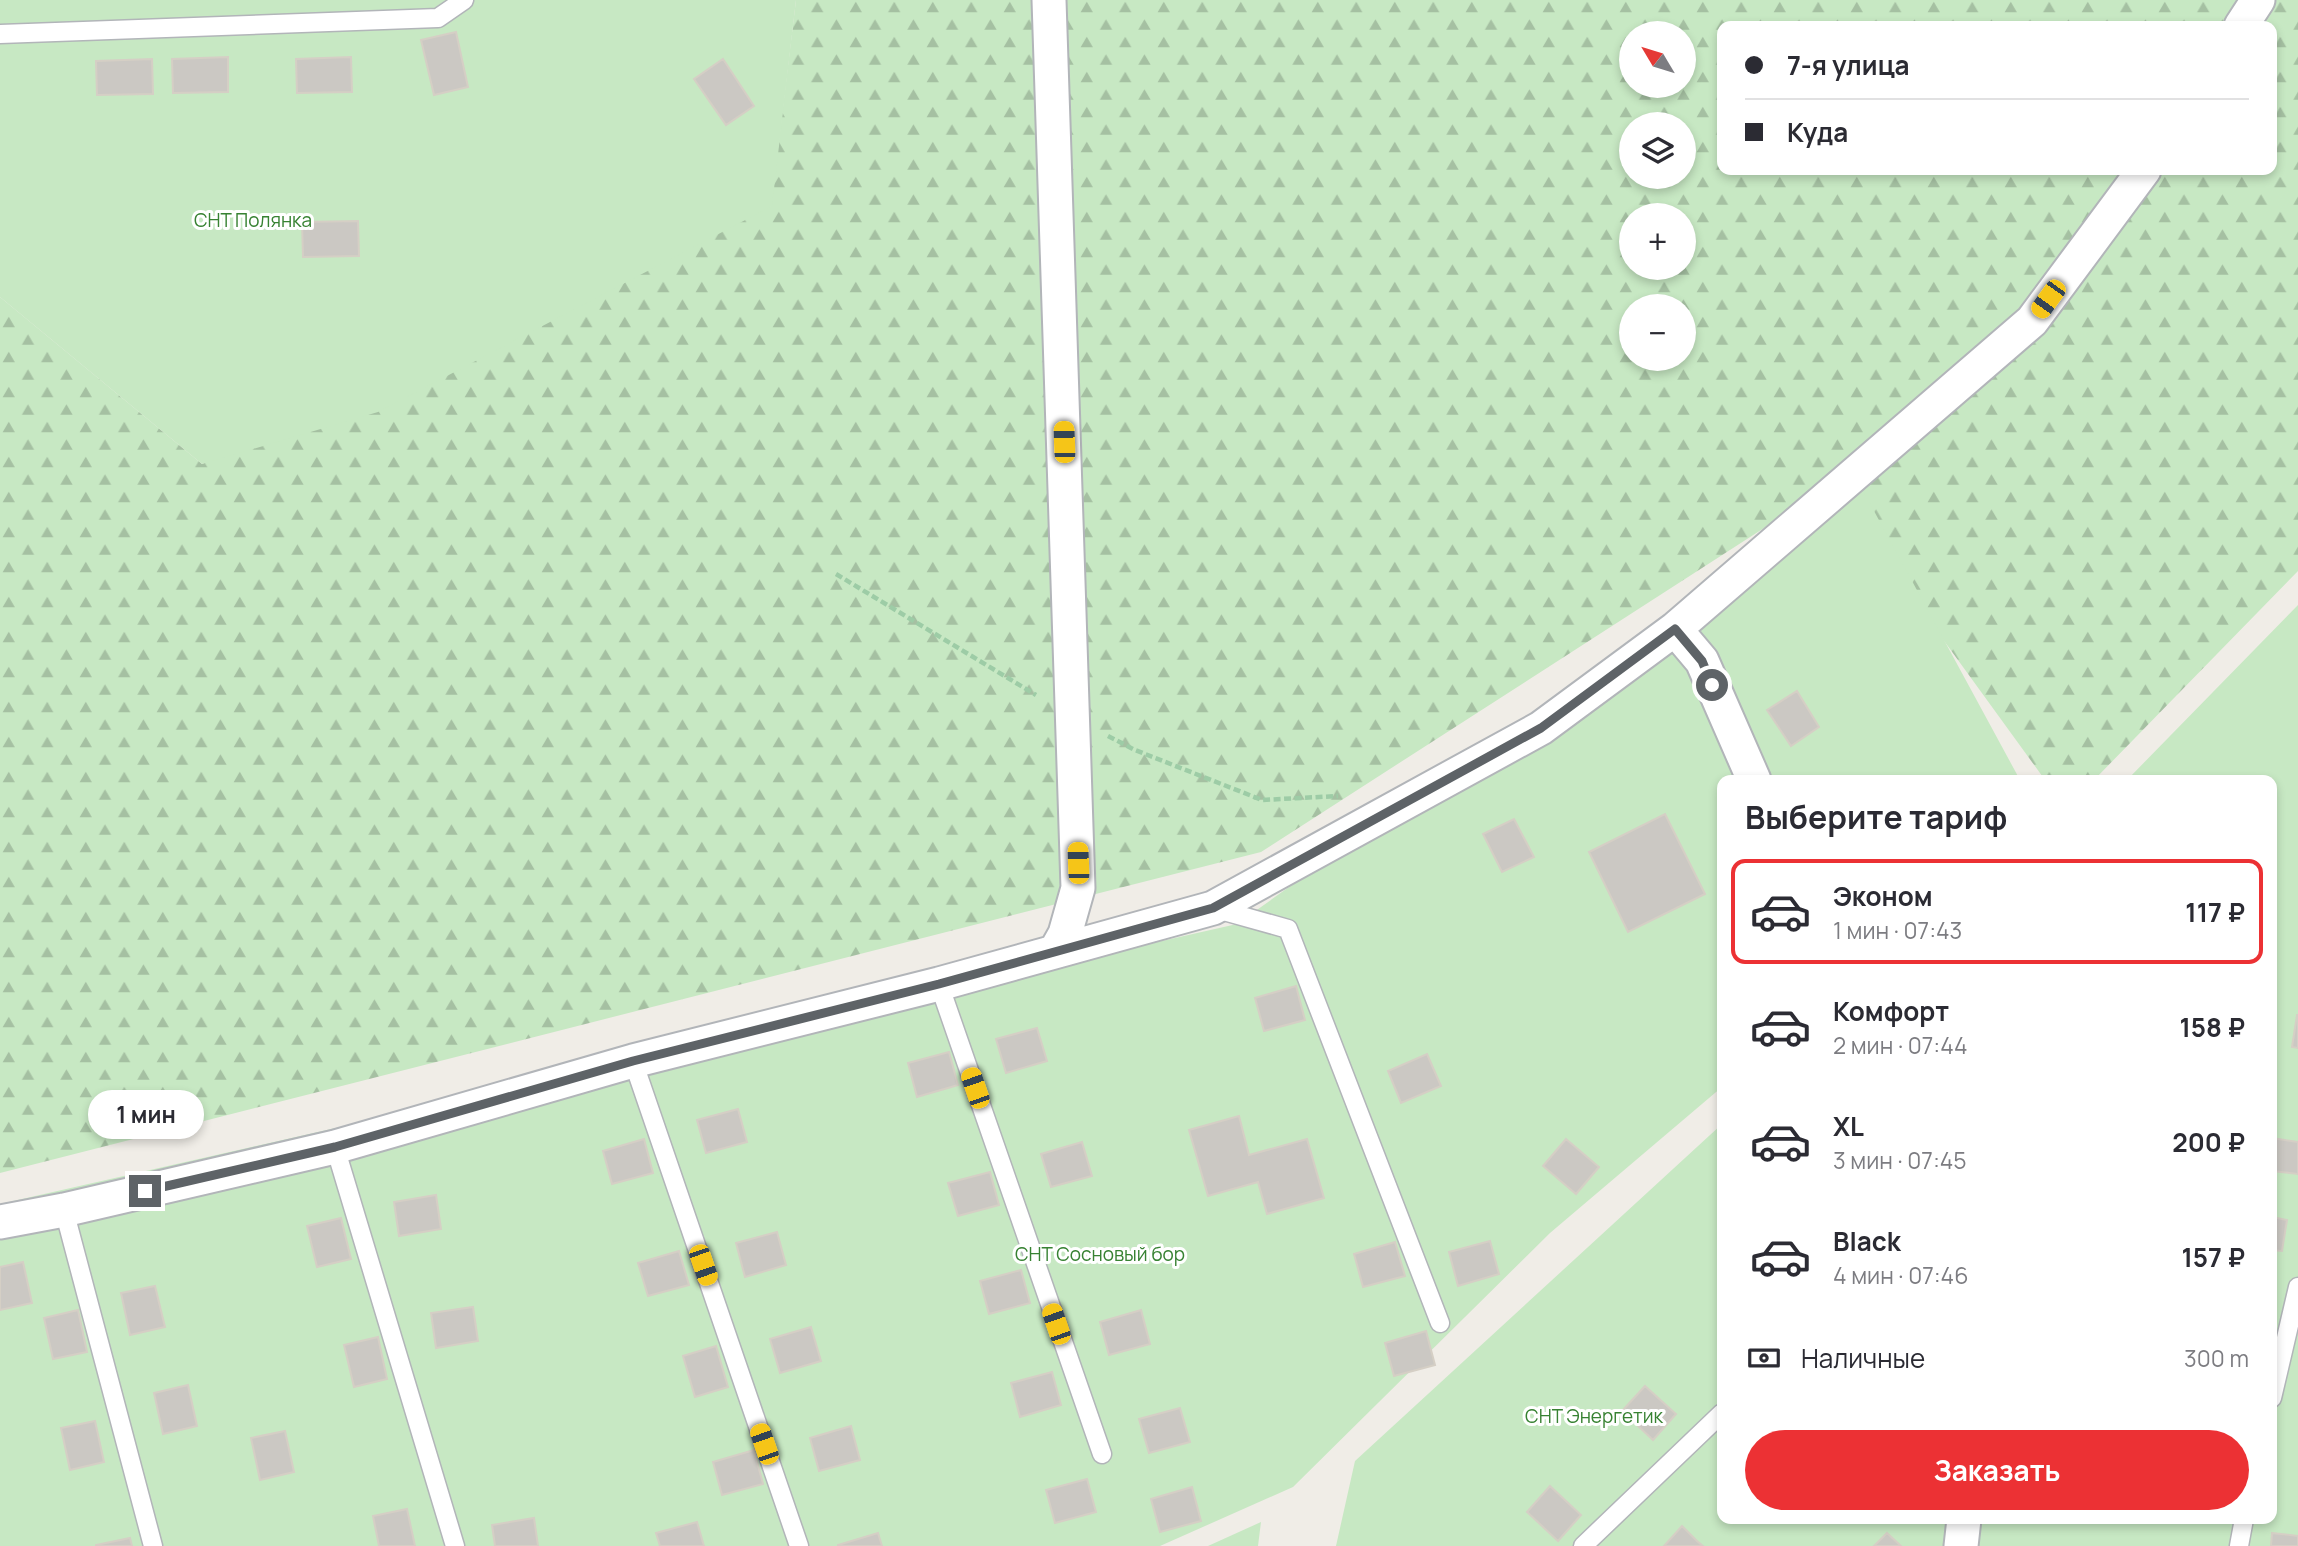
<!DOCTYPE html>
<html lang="ru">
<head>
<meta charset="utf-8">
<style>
	:root { --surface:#fff; --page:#f7f7f7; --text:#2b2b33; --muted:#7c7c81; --line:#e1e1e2; --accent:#ec3134 }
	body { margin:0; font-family:Manrope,sans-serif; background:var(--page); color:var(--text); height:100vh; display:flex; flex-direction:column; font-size:26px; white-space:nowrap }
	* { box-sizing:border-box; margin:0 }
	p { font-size:23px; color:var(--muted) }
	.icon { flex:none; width:38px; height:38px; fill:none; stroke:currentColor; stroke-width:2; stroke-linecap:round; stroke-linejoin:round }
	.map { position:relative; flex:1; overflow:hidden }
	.drawer { position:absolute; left:1717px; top:775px; width:560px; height:749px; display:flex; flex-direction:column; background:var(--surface); border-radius:14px; box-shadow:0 4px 10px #0003 }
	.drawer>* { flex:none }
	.top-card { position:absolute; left:1717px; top:21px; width:560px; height:154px; border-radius:14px; box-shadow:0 4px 10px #0003; display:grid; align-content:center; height:154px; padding:0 28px; background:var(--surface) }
	.needle { width:46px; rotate:308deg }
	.fabs { position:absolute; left:1619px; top:21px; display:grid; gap:14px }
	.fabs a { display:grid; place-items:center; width:77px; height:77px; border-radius:50%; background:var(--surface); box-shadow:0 4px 10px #0003; font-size:35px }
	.end { position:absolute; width:32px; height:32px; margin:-16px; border:9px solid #5e6367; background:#fff; box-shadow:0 0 0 4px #fff }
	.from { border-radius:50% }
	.bubble { position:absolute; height:49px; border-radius:24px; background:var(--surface); box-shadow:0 4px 10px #0003; font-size:23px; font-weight:700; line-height:49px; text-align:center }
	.car { position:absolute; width:21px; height:42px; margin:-21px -10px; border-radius:9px; box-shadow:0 0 5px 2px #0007; background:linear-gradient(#f5c518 24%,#345 0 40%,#f5c518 0 76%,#345 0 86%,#f5c518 0) }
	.top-card b { display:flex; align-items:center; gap:24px; height:66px; font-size:26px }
	.top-card b+b { border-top:2px solid var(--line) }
	.top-card i { width:18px; height:18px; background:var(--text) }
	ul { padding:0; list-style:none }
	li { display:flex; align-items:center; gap:21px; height:105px; margin:0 14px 10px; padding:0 14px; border:4px solid transparent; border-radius:14px }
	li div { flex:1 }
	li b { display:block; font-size:26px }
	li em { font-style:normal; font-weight:700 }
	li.active { border-color:var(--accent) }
	li>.icon { width:63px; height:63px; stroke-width:1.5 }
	h2 { padding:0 28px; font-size:32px; line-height:84px }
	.pay { display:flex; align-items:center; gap:18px; height:77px; padding:0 28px; font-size:26px }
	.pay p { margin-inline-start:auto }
	.primary-button { display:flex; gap:14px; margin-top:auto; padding:14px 28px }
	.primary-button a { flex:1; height:80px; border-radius:42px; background:var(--accent); color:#fff; font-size:28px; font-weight:700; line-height:80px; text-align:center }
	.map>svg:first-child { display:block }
	.forest { fill:url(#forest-firs); fill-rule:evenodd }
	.garden { fill:#c7e8c3 }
	.building { fill:#cbc8c3; stroke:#d5cfc5; stroke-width:2 }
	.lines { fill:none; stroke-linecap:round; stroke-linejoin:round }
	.service-casing { stroke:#b2b5b9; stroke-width:21 }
	.minor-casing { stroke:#b2b5b9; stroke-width:37 }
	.path { stroke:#9dcca6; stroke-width:4.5; stroke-dasharray:7 3.5; stroke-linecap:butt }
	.service { stroke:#fff; stroke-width:18 }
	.minor { stroke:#fff; stroke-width:33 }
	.route { stroke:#5e6367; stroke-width:9 }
	.labels { text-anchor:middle; stroke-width:6; stroke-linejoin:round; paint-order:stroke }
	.park-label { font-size:19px; fill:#378232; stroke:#fff }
</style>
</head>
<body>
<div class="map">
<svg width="2298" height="1546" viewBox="0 0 2298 1546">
	<defs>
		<pattern id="forest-firs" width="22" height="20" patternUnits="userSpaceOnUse" patternTransform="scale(1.75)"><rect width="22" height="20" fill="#c7e8c3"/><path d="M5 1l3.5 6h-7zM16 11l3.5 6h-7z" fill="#a5c0a2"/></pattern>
	</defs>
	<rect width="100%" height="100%" fill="#f0ede7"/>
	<!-- forest -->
	<path class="forest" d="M796,0H2298V571L2094,780H2045L1831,485L1261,852L0,1173V297L202,464L771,206ZM1722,26H2272V170H1722ZM1631,33H1684V86H1631ZM1631,124H1684V177H1631ZM1631,215H1684V268H1631ZM1631,306H1684V359H1631Z"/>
	<!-- garden -->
	<path class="garden" d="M0,0H796L772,206L378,412L202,464L0,297Z
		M1861,487L2020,780H1722V1087L1550,1233L1293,1487L1160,1546H0V1204L1237,924L1582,679Z
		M2298,605V1546H1336L1355,1461L1722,1124V1519H2272V780H2127Z
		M1261,1522L1258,1546H1208Z"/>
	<!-- building -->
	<path class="building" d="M456,32L468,87L434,95L421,40Z
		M228,57V92L173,93L172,59Z
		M351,57L352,92L297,93L296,59Z
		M152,59L153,94L97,95L96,61Z
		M723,59L754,106L726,125L694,79Z
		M358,221L359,256L303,257L302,222Z
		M1797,691L1819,727L1791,746L1767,710Z
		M1665,814L1705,894L1628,932L1589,852Z
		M1514,819L1534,857L1502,872L1483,834Z
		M1296,986L1305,1020L1264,1031L1255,998Z
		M2297,1015H2298V1048L2292,1047Z
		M1037,1028L1047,1061L1006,1073L996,1039Z
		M949,1052L958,1085L917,1097L908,1063Z
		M1427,1054L1441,1086L1401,1103L1388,1071Z
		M738,1109L747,1142L706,1153L697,1120Z
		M1239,1116L1249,1155L1307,1139L1324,1198L1267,1214L1258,1182L1208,1196L1189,1130Z
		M2272,1138L2298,1142V1174L2272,1171Z
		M644,1139L653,1173L612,1184L603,1151Z
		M1566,1139L1599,1167L1576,1194L1543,1166Z
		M1082,1142L1092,1176L1051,1187L1041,1154Z
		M990,1172L999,1205L958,1216L948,1183Z
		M436,1195L441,1229L399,1236L394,1202Z
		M2272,1217L2287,1220L2282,1251L2272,1250Z
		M341,1218L351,1259L317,1267L307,1226Z
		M777,1232L786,1265L745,1277L736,1243Z
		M1490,1241L1499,1274L1458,1286L1449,1252Z
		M1395,1242L1405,1276L1363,1287L1354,1254Z
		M679,1251L689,1285L648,1296L638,1263Z
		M23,1262L32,1303L0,1310V1267Z
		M1021,1270L1030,1303L989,1314L980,1281Z
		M155,1286L165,1327L130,1335L121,1293Z
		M473,1307L478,1341L436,1348L431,1313Z
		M78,1310L87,1352L53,1359L44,1318Z
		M1141,1310L1150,1344L1109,1355L1100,1322Z
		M811,1327L821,1361L780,1373L770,1339Z
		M1426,1331L1435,1365L1394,1376L1385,1343Z
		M378,1337L387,1379L354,1387L344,1345Z
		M716,1346L728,1387L695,1397L683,1356Z
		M1052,1372L1061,1405L1020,1417L1011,1383Z
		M188,1385L197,1426L163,1434L154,1393Z
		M1645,1386L1676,1414L1653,1440L1622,1411Z
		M1180,1408L1190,1442L1149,1453L1139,1419Z
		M95,1421L104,1462L70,1470L61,1428Z
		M851,1426L860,1460L819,1471L810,1438Z
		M285,1431L294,1472L260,1480L251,1438Z
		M754,1450L763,1484L722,1495L713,1462Z
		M1087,1479L1096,1512L1055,1523L1046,1490Z
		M1550,1486L1581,1515L1558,1541L1527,1512Z
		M1192,1487L1201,1521L1160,1532L1151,1499Z
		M407,1509L415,1546H379L373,1516Z
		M534,1518L538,1546H495L492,1525Z
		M697,1522L704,1546H660L656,1533Z
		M1682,1526L1697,1541L1703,1546H1664Z
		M878,1533L882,1546H838V1545Z
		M1887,1533L1901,1546H1874Z
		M2272,1533L2298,1536V1546H2271Z
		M130,1538L132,1546H96V1545Z"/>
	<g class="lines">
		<!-- service casing -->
		<g class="service-casing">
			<path id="service" d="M0,34L438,18L464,0
				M1213,908L1288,929L1440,1323
				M939,984L1102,1454
				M633,1061L799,1546
				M335,1147L455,1546
				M64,1210L153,1546
				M2272,1398L2298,1287
				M1583,1546L1722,1413
				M2239,1546L2244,1519"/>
		</g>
		<!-- minor casing -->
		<g class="minor-casing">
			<path id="minor" d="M1049,0L1078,888L1065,934L1056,950
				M2241,26L2258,0
				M1675,629L1702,661L1754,780
				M0,1222L64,1210L335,1147L633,1061L939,984L1213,908L1541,728L1675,629L2032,321L2144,170
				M1961,1546L1964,1519"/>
		</g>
		<!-- path -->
		<path class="path" d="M836,574L1036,695
			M1108,736L1135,750L1262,800L1338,796"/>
		<!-- service -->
		<use href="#service" class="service"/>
		<!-- minor -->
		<use href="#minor" class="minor"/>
	</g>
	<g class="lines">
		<!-- route -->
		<path class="route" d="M145,1191L335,1147L633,1061L939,984L1213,908L1541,728L1675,629L1702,661L1712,685"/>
	</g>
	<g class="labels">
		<!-- park labels -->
		<g class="park-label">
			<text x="253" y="227">СНТ Полянка</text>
			<text x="1100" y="1261">СНТ Сосновый бор</text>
			<text x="1594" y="1423">СНТ Энергетик</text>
		</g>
	</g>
</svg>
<div class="fabs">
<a><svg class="needle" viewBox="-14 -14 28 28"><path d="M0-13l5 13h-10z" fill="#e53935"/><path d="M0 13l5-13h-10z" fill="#7c7c81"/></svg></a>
<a><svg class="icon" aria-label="layers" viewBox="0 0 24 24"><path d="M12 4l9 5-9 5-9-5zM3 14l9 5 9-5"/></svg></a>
<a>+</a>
<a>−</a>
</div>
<i class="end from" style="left:1712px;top:685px"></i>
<i class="end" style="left:145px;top:1191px"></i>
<div class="bubble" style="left:88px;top:1090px;width:116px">1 мин</div>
<i class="car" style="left:2048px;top:299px;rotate:216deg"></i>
<i class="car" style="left:1064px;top:442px;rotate:358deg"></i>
<i class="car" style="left:1078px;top:863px;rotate:358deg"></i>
<i class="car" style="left:975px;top:1088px;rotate:341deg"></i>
<i class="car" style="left:703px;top:1265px;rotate:161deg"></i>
<i class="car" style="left:1056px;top:1324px;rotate:341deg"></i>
<i class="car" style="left:764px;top:1444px;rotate:341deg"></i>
<div class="top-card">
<b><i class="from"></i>7-я улица</b>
<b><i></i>Куда</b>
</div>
<section class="drawer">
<h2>Выберите тариф</h2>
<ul>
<li class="active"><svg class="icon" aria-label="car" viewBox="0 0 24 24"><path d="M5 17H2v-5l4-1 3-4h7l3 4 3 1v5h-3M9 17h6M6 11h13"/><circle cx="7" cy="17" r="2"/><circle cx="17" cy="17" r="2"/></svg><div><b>Эконом</b><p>1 мин · 07:43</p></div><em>117 ₽</em></li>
<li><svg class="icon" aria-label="car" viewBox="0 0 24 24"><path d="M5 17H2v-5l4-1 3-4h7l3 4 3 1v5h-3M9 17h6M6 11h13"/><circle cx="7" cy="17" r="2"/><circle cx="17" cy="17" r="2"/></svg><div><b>Комфорт</b><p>2 мин · 07:44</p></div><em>158 ₽</em></li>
<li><svg class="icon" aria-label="car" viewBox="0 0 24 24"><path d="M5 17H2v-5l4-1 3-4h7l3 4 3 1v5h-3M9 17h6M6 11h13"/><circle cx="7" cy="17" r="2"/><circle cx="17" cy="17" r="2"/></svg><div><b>XL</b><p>3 мин · 07:45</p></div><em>200 ₽</em></li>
<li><svg class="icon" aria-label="car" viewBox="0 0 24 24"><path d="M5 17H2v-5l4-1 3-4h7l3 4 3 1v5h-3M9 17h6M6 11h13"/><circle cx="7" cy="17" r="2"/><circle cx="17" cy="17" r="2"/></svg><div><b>Black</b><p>4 мин · 07:46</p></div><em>157 ₽</em></li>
</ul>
<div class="pay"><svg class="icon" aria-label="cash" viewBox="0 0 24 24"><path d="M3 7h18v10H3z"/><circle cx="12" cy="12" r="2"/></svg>Наличные<p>300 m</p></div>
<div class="primary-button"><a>Заказать</a></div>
</section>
</div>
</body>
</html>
